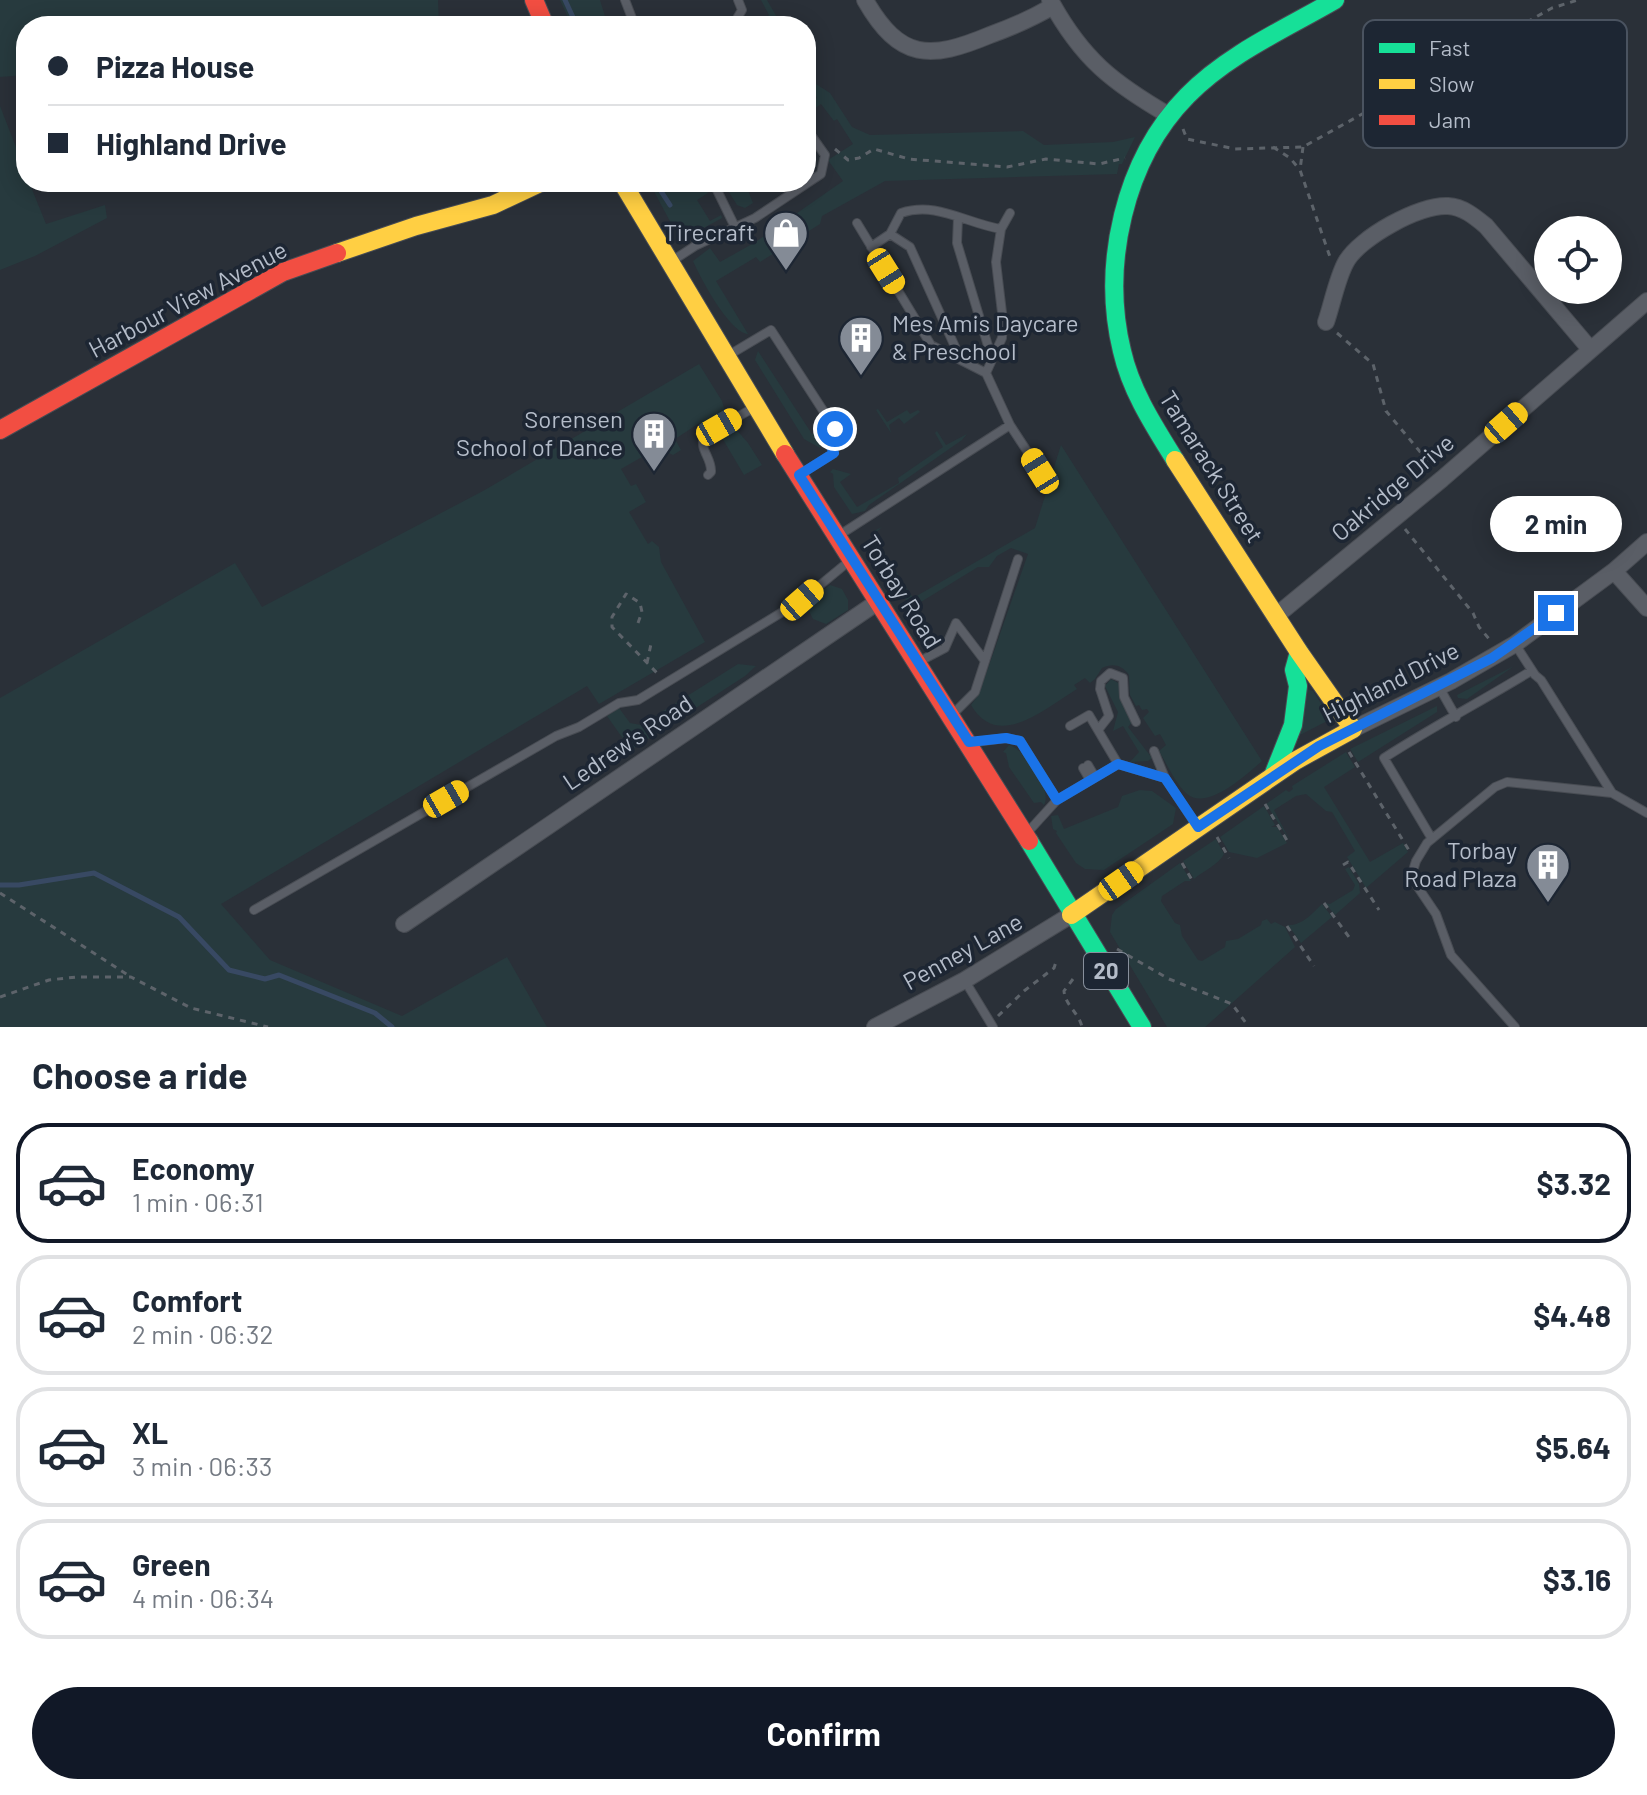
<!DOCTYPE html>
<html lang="en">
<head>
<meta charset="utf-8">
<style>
	:root { --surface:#fff; --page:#f2f2f3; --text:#1f2937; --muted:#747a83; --line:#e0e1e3; --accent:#111827 }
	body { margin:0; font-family:Barlow,sans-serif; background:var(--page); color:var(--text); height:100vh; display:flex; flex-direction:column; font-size:30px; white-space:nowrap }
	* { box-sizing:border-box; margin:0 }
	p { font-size:26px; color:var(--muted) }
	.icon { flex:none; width:44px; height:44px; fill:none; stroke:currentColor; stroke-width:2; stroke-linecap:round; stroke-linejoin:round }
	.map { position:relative; height:1027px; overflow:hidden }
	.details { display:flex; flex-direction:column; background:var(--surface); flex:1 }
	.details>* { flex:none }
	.banner { position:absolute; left:16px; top:16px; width:800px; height:176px; border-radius:32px; box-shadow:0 4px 20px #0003; display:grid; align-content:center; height:176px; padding:0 32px; background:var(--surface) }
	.tools { position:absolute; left:1534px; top:216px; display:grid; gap:16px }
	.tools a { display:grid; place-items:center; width:88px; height:88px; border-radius:50%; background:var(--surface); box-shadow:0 4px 20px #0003; font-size:40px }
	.end { position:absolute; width:36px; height:36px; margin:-18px; border:10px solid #1a73e8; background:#fff; box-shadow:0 0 0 4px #fff }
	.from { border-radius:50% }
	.bubble { position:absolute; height:56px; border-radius:28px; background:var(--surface); box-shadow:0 4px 20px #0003; font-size:26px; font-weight:700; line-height:56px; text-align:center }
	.car { position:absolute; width:24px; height:48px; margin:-24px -12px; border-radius:10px; box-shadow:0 0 6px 2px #0007; background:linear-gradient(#f5c518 24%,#345 0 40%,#f5c518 0 76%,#345 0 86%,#f5c518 0) }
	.banner b { display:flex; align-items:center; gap:28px; height:76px; font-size:30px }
	.banner b+b { border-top:2px solid var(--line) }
	.banner i { width:20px; height:20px; background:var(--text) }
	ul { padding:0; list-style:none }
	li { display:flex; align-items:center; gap:24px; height:120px; margin:0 16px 12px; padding:0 16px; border:4px solid var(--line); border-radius:32px }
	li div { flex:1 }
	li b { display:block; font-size:30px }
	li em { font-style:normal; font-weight:700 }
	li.selected { border-color:var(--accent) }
	li>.icon { width:72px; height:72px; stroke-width:1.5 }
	h2 { padding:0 32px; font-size:36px; line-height:96px }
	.button { display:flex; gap:16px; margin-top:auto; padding:16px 32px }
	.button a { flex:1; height:92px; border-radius:48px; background:var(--accent); color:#fff; font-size:32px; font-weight:700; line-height:92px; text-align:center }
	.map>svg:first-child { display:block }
	.green { fill:#273a3e }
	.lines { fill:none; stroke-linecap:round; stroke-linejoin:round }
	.stream { stroke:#384963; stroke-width:5 }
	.lane-casing { stroke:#484c53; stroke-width:10 }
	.street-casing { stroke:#484c53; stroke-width:18 }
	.fast-casing { stroke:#484c53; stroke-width:20 }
	.slow-casing { stroke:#484c53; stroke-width:20 }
	.jam-casing { stroke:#484c53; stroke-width:20 }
	.path { stroke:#5d636a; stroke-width:3; stroke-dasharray:6 6; stroke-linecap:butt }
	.lane { stroke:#5a5e66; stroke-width:8 }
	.street { stroke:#5a5e66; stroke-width:16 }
	.fast { stroke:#16e098; stroke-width:18 }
	.slow { stroke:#ffcf43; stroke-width:18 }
	.jam { stroke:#f24e42; stroke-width:18 }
	.route { stroke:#1a73e8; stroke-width:10 }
	.labels { text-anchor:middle; stroke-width:7; stroke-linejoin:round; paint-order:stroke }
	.shield { fill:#1d2633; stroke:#878f9c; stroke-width:2 }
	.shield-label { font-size:22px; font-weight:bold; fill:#b4bcc9 }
	.poi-label { font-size:24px; fill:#b4bcc9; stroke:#1d2633; text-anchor:end }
	.street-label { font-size:24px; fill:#b4bcc9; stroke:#1d2633 }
	.key { fill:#1d2633; stroke:#4a5360; stroke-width:2 }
	.key-label { font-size:22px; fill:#b4bcc9 }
</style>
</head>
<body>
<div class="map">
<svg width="1647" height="1027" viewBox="0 0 1647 1027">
	<rect width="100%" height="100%" fill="#2a3038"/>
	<!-- green -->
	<path class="green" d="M0,0H438L439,26H26V75L0,77Z
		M560,0H600L608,26H572Z
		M761,0H767L782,26H760L759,21L769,15Z
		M806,67L816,84L830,93L852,127L870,135L1023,131L1044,145L1113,142L1135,137L1122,164H1119L1117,174L885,181L822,216L820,224L760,262L756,257L716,281L748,334C729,332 701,279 693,261L710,248L720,262L754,243L843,181L828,160L853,144L837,119L834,121L821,104L806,115V107L817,98L806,79Z
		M0,106L26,173V182H29L46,224L105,205L107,218L35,256L0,270Z
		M649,182H686L691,190L702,184L708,193L697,200L710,221L721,215L722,218L691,235H681L673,227Z
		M727,182H753L747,188L753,203L745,208L737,205L724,184Z
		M758,351L812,434L823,431L820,448L804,439L755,360Z
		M699,364L722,401L726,415L698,424L675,439L681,450L673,455L663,450L651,456L646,464L642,457L621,469L631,486L636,484L646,502L629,512L648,544L652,541L659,547L661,562L705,642L599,704L587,686L221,904L270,960L402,1016L507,957L547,1027H0V698L235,563L262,607L483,491Z
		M878,409L887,422L907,410L910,414L918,410L920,412L904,424L899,418L889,425L891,433L876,410Z
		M735,428L748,443L762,465L744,475L721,436L726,431Z
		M937,431L946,445L967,434L962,440L869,505L865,511L852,514L834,487L833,474L830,472L833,469L851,474L840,482L857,507L899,483L898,478L943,447L935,433Z
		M1061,445L1262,761C1245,776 1207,811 1187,794C1175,783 1167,764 1159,751L1166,745L1160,734L1155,736L1143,718L1149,712L1147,709L1142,710L1139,705L1136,706L1130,695L1129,675C1122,665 1113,663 1102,668L1095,679L1090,683L1085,678L1074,685L1077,689C1044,709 998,751 971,705L979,694L1028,554L1011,548L997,556L989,567H978L911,608L869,542L874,531L882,527L873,535L913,598L1035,528Z
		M830,585L842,589L848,600V610L826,624L813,619L805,603Z
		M738,664L756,666L745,676L631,750L607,716L619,708L630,723L641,725Z
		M1514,666L1467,699L1458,698L1457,695Z
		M1111,679L1120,684L1119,698L1133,721L1128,727L1152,758L1148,761L1130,762L1139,752L1123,726L1113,731L1118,712L1105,686Z
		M1307,689L1313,691L1331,719L1300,735Z
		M1437,706V712L1358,762L1350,749Z
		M1009,745C1025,749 1053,790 1044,805L1041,802L1034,803L1009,767L1006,753L1003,752Z
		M1346,752L1355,767L1324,787L1370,862L1403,843L1408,852L1366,888L1347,857L1355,851L1332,812L1326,811L1306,794L1296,796L1274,810L1290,841L1266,804L1286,790L1289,792L1293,789L1292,786Z
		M1140,790L1152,791L1176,808L1173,824L1104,870L1085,869L1076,863L1056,833L1057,831L1053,829L1051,816L1058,815L1064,829L1118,807L1122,796Z
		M1264,806L1275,825L1271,827H1277L1287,843L1257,858L1229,852L1220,837Z
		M1216,839L1224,854C1219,864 1202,872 1194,879L1183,861Z
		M1180,863L1191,881H1185L1162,896L1161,901L1175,923L1180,925L1182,936L1198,960L1202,961L1225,947L1226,941L1238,939L1261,925L1262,921L1267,919L1271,924L1275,922L1285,927L1295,947L1205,1027H1167L1110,932L1112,915L1116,909Z
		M1349,867L1359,884L1360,893L1335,915L1325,903L1330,904L1353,890L1355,885L1345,869Z
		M1322,904L1332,917L1301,943L1288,925C1302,926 1314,912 1322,904Z"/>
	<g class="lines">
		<!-- stream -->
		<path class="stream" d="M565,0L577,26
			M655,182L670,205
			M0,885H19L94,873L179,917L229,970L265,979L279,975L375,1013L392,1027"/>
		<!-- lane casing -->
		<g class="lane-casing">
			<path id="lane" d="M625,0L635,26
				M727,26L736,20L742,10L738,0
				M713,182L735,227
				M958,218L957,243L992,359
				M857,223L931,345L986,373L1010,425
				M890,234L910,247L961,360
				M871,247L890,234L901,213C936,201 965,223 1001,229
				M672,261L695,246L755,218L821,174L825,155L806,128
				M729,355L771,330L835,429L829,442L834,453L799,475
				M986,373L1002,338L1003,321L996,262L1001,229L1010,213
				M708,475L711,472C712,458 699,450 704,436L755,407
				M838,536L1010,425L1040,471
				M1515,644L1535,675L1541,680L1612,793
				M922,660L945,648L956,623L985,661
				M1439,687L1456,717
				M953,714L975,692L1018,559
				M1070,726L1089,715L1118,764
				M1098,730L1109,716L1100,689L1101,681L1110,673L1123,678L1124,697L1136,722
				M975,742L1006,738L1020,741L1057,800
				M1154,751L1165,778
				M1088,765L1095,777
				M1083,768L1090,780
				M1027,833L1057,800L1118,764L1165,778L1197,826
				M1432,839L1384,758C1432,727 1482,701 1531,671
				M254,910L556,736L579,727L619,703L638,700L802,600L848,562
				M965,981L993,1027
				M1515,1027L1451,955L1436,914L1411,877L1416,861L1427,843L1495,787L1507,782L1612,793L1647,813"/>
		</g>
		<!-- street casing -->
		<g class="street-casing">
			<path id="street" d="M865,0C900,61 930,60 990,35C1012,27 1033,18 1053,6
				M1050,0C1082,59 1113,83 1170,116
				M1326,322C1332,305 1337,278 1346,262C1359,238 1420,204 1448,206C1463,207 1474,216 1486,226L1590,349
				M1614,571L1647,608
				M1277,615L1442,479L1647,301
				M1353,729L1451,681L1515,644L1614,571L1647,542
				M404,924L879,601
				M875,1027L965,980L1071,915"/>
		</g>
		<!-- fast casing -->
		<g class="fast-casing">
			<path id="fast" d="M1175,460C1154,426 1131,391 1122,351C1101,265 1124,160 1187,96C1228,54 1285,29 1335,0
				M1274,773L1293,725L1298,686L1294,670L1299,652
				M1029,841L1142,1027"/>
		</g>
		<!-- slow casing -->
		<g class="slow-casing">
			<path id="slow" d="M622,182L785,454
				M337,253L416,226L493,205L542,182
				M1071,915L1295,761L1353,729L1299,652L1175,460"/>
		</g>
		<!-- jam casing -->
		<g class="jam-casing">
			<path id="jam" d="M534,0L545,26
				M0,430L283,272L337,253
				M785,454L1029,841"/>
		</g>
		<!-- path -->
		<path class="path" d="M1183,129L1187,139L1235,149L1303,147L1552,8L1578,0
			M1273,147L1290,158L1300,170
			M1303,147L1300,170L1330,257
			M835,149L848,160L859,158L874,149L909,159L1007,167L1046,159L1099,164L1125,158
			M1337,333L1373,364L1386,411L1432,466
			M1405,529L1473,613L1479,627L1490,640
			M638,623L642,612L640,603L626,594L612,617V627L658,674
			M647,663L651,644
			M1349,752L1410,852
			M1265,804L1288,842
			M1217,837L1229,858
			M1182,863L1192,880
			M1343,865L1348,862L1379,910
			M0,893L128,975
			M1324,903L1349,937
			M1287,926L1314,966
			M1117,949L1169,979L1232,1004L1246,1023
			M1073,979L1064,991C1065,1005 1079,1013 1082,1027
			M0,997L49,980L77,977H131L191,1008L268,1027
			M998,1016L1024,991L1054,968L1057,959"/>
		<!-- lane -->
		<use href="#lane" class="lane"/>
		<!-- street -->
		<use href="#street" class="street"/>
		<!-- fast -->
		<use href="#fast" class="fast"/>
		<!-- slow -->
		<use href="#slow" class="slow"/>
		<!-- jam -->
		<use href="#jam" class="jam"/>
	</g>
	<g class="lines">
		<!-- route -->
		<path class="route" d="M835,429L829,442L834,453L799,475L969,742L1006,738L1020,741L1057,800L1118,764L1165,778L1198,827L1319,746L1492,658L1556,613"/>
	</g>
	<!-- icons -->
	<defs>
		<g id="shop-pin" transform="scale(2.3)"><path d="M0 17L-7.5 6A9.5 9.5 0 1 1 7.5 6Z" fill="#848b96" stroke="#1d2633"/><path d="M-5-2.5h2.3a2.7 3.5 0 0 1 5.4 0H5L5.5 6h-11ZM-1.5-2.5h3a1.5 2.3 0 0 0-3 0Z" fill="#fff"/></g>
		<g id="building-pin" transform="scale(2.3)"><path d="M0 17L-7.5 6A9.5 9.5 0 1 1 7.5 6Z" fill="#848b96" stroke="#1d2633"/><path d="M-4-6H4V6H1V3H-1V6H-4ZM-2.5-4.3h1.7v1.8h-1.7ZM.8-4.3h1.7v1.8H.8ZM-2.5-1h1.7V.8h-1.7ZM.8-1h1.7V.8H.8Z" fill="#fff"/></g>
	</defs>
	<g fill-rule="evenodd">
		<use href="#shop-pin" x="786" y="233"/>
		<use href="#building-pin" x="861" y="338"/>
		<use href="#building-pin" x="654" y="434"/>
		<use href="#building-pin" x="1548" y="865"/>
	</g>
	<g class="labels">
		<!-- shield labels -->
		<rect class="shield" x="1084" y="953" width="44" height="36" rx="6"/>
		<g class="shield-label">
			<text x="1106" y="979">20</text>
		</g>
		<!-- poi labels -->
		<g class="poi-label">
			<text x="755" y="241">Tirecraft</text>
			<text x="892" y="332" text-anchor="start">Mes Amis Daycare<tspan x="892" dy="28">&amp; Preschool</tspan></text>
			<text x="623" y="428">Sorensen<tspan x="623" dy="28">School of Dance</tspan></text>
			<text x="1517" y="859">Torbay<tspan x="1517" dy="28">Road Plaza</tspan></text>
		</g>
		<!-- street labels -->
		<g class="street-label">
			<text transform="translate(188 300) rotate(-28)" y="8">Harbour View Avenue</text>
			<text transform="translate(1211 467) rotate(58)" y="8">Tamarack Street</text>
			<text transform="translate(1393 488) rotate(-40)" y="8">Oakridge Drive</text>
			<text transform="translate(901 592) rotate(58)" y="8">Torbay Road</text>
			<text transform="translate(1391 683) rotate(-27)" y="8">Highland Drive</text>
			<text transform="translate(628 743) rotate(-34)" y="8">Ledrew's Road</text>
			<text transform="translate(963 952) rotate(-29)" y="8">Penney Lane</text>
		</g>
	</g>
	<!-- legend -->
	<rect x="1363" y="20" width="264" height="128" rx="12" class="key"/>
	<rect x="1379" y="43" width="36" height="10" fill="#16e098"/>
	<rect x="1379" y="79" width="36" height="10" fill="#ffcf43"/>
	<rect x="1379" y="115" width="36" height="10" fill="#f24e42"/>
	<g class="key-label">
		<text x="1429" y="56">Fast</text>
		<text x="1429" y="92">Slow</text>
		<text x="1429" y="128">Jam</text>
	</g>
</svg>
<div class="tools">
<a><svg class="icon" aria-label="locate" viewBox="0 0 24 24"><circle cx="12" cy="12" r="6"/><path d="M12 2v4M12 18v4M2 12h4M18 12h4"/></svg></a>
</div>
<i class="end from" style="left:835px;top:429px"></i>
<i class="end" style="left:1556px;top:613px"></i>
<div class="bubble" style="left:1490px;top:496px;width:132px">2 min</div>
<i class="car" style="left:886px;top:271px;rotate:148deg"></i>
<i class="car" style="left:1506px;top:423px;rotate:49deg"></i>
<i class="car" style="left:719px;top:427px;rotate:60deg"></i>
<i class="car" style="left:1040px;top:471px;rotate:328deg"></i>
<i class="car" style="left:802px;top:600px;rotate:49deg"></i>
<i class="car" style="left:446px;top:799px;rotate:60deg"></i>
<i class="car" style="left:1121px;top:881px;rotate:55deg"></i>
<div class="banner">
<b><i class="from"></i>Pizza House</b>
<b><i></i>Highland Drive</b>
</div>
</div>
<section class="details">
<h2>Choose a ride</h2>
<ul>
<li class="selected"><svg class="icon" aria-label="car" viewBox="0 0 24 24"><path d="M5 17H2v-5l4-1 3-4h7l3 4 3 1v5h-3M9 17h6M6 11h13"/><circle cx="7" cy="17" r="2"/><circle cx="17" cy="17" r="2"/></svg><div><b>Economy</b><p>1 min · 06:31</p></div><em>$3.32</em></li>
<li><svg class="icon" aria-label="car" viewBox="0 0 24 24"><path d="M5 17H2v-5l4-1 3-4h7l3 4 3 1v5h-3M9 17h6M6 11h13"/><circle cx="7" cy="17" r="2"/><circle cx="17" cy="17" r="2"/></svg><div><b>Comfort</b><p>2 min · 06:32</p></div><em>$4.48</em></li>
<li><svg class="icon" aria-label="car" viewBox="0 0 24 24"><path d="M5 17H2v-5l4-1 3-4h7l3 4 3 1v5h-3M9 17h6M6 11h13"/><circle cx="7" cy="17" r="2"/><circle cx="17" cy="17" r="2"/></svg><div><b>XL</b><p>3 min · 06:33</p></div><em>$5.64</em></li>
<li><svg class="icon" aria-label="car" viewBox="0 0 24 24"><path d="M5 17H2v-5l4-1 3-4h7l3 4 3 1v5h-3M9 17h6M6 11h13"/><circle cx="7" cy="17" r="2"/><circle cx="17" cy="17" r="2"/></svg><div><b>Green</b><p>4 min · 06:34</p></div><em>$3.16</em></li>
</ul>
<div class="button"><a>Confirm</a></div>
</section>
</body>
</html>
